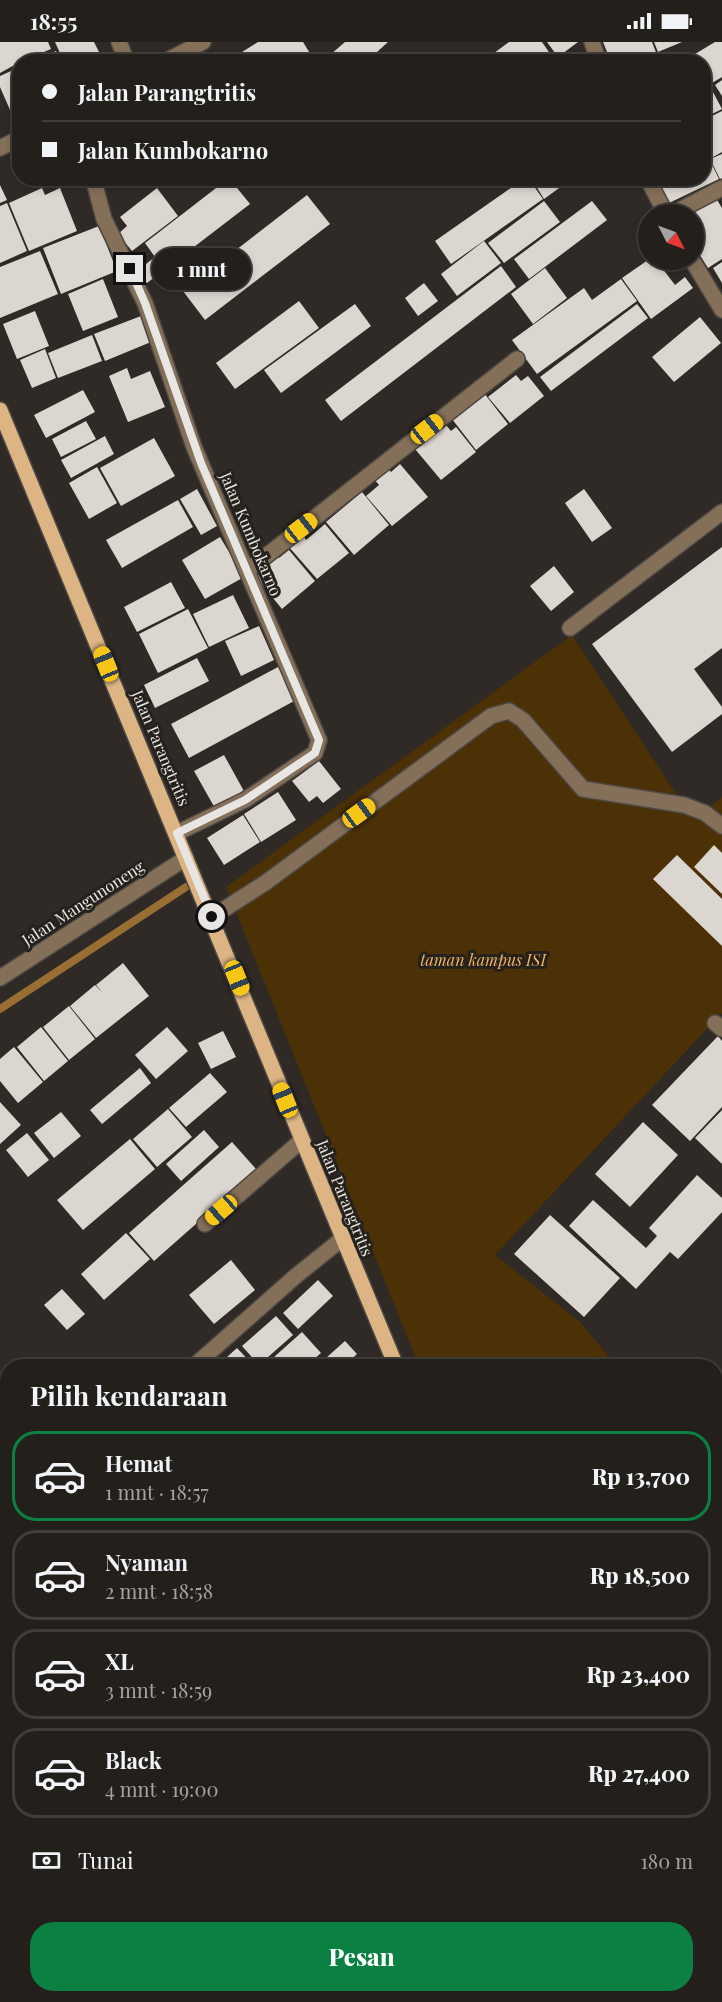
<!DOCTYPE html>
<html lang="id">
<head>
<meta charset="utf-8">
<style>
	:root { --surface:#23201c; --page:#2f2d29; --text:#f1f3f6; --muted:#a3a3a3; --line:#403e3b; --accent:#0b8043 }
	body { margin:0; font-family:"Playfair Display",serif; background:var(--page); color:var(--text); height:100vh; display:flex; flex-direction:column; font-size:22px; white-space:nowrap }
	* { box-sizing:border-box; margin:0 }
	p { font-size:20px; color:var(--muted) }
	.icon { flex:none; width:33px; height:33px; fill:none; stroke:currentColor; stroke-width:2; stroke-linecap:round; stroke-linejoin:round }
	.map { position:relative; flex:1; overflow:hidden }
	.details { position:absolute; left:0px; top:1317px; width:723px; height:644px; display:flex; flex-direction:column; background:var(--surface); border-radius:24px 24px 0 0; box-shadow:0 3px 9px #0003,0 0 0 2px var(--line) }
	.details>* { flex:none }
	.banner { position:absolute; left:12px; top:12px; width:699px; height:132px; border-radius:24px; box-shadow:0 3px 9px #0003,0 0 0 2px var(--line); display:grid; align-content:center; height:132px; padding:0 30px; background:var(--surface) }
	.needle { width:39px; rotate:132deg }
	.buttons { position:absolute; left:638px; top:162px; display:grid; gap:12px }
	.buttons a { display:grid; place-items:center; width:66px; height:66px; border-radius:50%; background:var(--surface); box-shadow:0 3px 9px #0003,0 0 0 2px var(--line); font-size:30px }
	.end { position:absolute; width:27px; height:27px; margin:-14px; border:8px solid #e8e6e2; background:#111; box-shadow:0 0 0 3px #111 }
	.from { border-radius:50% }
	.bubble { position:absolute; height:42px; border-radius:21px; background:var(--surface); box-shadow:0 3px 9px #0003,0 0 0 2px var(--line); font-size:20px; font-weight:800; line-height:42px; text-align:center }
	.car { position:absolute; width:18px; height:36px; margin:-18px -9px; border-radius:8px; box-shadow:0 0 4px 2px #0007; background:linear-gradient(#f5c518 24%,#345 0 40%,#f5c518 0 76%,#345 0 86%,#f5c518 0) }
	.banner b { display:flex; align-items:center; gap:21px; height:57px; font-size:22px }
	.banner b+b { border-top:2px solid var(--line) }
	.banner i { width:15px; height:15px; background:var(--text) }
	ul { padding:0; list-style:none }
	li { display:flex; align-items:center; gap:18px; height:90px; margin:0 12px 9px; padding:0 18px; border:3px solid var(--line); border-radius:24px }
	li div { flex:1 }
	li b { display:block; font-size:22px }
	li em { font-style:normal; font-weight:800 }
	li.on { border-color:var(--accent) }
	li>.icon { width:54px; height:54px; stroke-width:1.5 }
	h2 { padding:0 30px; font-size:27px; line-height:72px }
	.pay { display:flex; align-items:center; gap:15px; height:66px; padding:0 30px; font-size:22px }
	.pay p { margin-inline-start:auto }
	.action { display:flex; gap:12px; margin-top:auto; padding:12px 30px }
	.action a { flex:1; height:69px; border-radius:24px; background:var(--accent); color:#fff; font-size:24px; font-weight:800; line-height:69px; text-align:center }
	.status { display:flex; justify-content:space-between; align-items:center; height:42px; padding:0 30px; background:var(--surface); direction:ltr }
	.status svg { height:16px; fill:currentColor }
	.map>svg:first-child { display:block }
	.green { fill:#4c3006 }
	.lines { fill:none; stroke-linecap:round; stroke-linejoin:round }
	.stream { stroke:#996e33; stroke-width:8 }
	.building { fill:#dcd6d0 }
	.minor-casing { stroke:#4d4843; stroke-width:18 }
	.major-casing { stroke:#4d4843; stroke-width:18 }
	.minor { stroke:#847059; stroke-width:15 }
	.major { stroke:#ddb584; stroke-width:15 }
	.route { stroke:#e8e6e2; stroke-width:8 }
	.labels { text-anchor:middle; stroke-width:6; stroke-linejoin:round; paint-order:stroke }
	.street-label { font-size:16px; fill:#e8e6e2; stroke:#25211c }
	.park-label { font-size:16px; font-style:italic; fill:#f4b463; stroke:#25211c }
</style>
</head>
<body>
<div class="status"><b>18:55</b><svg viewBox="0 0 49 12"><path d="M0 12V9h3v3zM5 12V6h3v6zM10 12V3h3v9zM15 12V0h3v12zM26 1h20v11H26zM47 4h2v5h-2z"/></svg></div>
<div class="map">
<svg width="722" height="1960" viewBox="0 0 722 1960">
	<rect width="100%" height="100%" fill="#2f2a25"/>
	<!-- green -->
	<path class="green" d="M572,593L693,778L722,755V971L495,1213L580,1280L617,1324H419L226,845Z"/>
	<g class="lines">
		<!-- stream -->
		<path class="stream" d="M0,967L186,845"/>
	</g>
	<!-- building -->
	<path class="building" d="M0,0H48L51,7L20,20L0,31Z
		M55,0H94L102,16L95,20H64Z
		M258,0H303L311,13L301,20H247L242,10Z
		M345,0H388L366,20H335L330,13Z
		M509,0H542L553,16L548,20H487L486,17Z
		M547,0H578L558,15Z
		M603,0H652L657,13L642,20H611Z
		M654,0H682L658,10Z
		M715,0H722V35L712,41L704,27V20H699L695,12Z
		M56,9L61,20H33Z
		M575,14L579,20H567Z
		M20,25V75L14,77L0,45V34Z
		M722,38V54L715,43Z
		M713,50L722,67L704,76V55Z
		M722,69V110L713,115L704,97V78Z
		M704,99L709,110L704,113Z
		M707,112L719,137L669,161L657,137L704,136V114Z
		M722,112V136L720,137L710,117Z
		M213,136H226L219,143Z
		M229,136L250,162L147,241L137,229L155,215L145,201Z
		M525,136H528L543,157L451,222L435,199Z
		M531,136H573L544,157Z
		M0,143L7,158L0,161Z
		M42,146L45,153L60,146L77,189L29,209L9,161Z
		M157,146L178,174L132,209L118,192L127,184L120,175Z
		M307,153L330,182L205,278L183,249Z
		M714,153L722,166V217L708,226L693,202V172H683Z
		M544,159L560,180L504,221L488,201Z
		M592,159L607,178L529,237L514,217Z
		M7,161L27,209L0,221V164Z
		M99,184L117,229L61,252L43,206Z
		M484,199L501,221L457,254L441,232Z
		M40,209L58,252L0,276V225Z
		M648,218H656L675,243L685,235L693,246L651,277L622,236Z
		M722,220V241L713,226Z
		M501,224L516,245L341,379L325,358Z
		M545,226L567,256L533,282L511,252Z
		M103,237L118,275L83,289L68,252Z
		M621,237L637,259L537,332L512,298L584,246L592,258Z
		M424,241L438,259L418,274L405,256Z
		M299,259L319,286L235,347L216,321Z
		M355,262L371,284L281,351L264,328Z
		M637,262L648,276L551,349L540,335Z
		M35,269L49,304L17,317L3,282Z
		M141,274L151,300L105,319L94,292Z
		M700,275L721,301L674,340L652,315Z
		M92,293L102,319L58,336L48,311Z
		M45,307L56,336L32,346L20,318Z
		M127,326L131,337L150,329L165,365L128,380L109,334Z
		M516,333L521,339L528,334L544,354L510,381L488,355Z
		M83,348L95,370L46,396L34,373Z
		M484,351L508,382L476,408L452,377Z
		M86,379L96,397L61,415L52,397Z
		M445,382L451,389L456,385L476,410L441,438L415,407Z
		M105,394L114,412L71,436L61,418Z
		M154,396L175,434L121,464L100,426Z
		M400,422L428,455L392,484L366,454L379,443L374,437L387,426L391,430Z
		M97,425L117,461L89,477L69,441Z
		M197,447L217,484L201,493L180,457Z
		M584,447L612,486L592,500L565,461Z
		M362,450L389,483L354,513L326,480Z
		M178,458L193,485L122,526L106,498Z
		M325,482L349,511L317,537L289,505L303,493L306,498Z
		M220,495L244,535L205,557L182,518Z
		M722,505V606L694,627L722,665V672L672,710L592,602Z
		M289,508L315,539L282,567L251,529L276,513L279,516Z
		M554,524L574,550L551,569L530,544Z
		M171,540L185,566L137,590L124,565Z
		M233,553L249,586L209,605L193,572Z
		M188,567L208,606L158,631L139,592Z
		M259,584L274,618L241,634L225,599Z
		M197,616L209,639L155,666L144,643Z
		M278,625L296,658L189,716L171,682Z
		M224,713L245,751L216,768L194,729Z
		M319,719L341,747L323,761L317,754L309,760L292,739Z
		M278,750L296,778L261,800L244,772Z
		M243,773L260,800L224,823L207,796Z
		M714,803L722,811V852L694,825Z
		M677,813L722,857V904L653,837Z
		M123,921L149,954L96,996L70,964L95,943L102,950L96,943Z
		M69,964L95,997L69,1018L43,985Z
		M41,985L68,1019L44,1039L17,1005Z
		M167,985L188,1009L156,1037L135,1013Z
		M223,989L236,1015L211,1027L198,1001Z
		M718,994L722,999V1065L690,1099L652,1063Z
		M14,1005L43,1040L18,1061L0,1039V1017Z
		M140,1026L151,1041L102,1082L90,1068Z
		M210,1031L227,1050L186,1085L169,1066Z
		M0,1060L21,1083L0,1102Z
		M168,1067L192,1095L157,1125L133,1097Z
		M722,1068V1122L695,1096Z
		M61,1070L81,1094L54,1116L34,1091Z
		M643,1080L678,1113L630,1165L595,1132Z
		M204,1088L219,1105L181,1139L166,1122Z
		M27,1091L49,1118L28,1135L6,1108Z
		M130,1097L155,1127L83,1188L57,1158Z
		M232,1100L257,1128L154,1219L129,1191Z
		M697,1133L722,1156V1170L678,1217L670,1210L636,1247L569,1184L593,1158L646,1206L657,1194L649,1186Z
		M550,1173L620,1236L584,1275L514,1212Z
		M126,1191L150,1217L104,1258L81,1232Z
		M231,1218L255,1248L214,1282L189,1253Z
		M318,1238L333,1254L298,1287L283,1271Z
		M62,1247L85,1272L67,1288L44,1263Z
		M276,1274L293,1293L259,1323L242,1304Z
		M302,1290L321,1311L306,1324H264Z
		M345,1299L357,1312L344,1324H317Z
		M237,1306L254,1324H217Z
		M716,1355L722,1361V1511L716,1518V1461L719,1458L716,1455Z
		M8,1386V1411L0,1402V1392Z
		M0,1407L8,1416V1430L0,1436Z
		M8,1518V1547L0,1538V1524Z
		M716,1528L722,1534V1542L716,1548Z
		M716,1581L722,1587V1672L716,1666Z
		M722,1802V1871L716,1865V1809Z
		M14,1953H40L33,1960H21Z
		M62,1953H73L80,1960H54Z
		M388,1953H405L391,1959Z
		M434,1953H454L437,1960Z
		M511,1953H535L538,1960H514Z
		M539,1953H581L582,1957L575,1960H542Z
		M595,1953H599L602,1960H580Z"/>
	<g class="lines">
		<!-- minor casing -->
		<g class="minor-casing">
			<path id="minor" d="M119,0L127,20
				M592,0L599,20
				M164,20L203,0
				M0,106L20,96
				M93,136L104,177L145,261L194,405L319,698L315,711L245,758L177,791
				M647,136L666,172
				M672,172L722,146
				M692,218L722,268
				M247,529L517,317
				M570,586L722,470
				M212,875L265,841L491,674L509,669L523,678L583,747L684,763L705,771L722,784
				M0,936L186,816
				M715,981L722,987
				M205,1182L302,1098
				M194,1324L297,1233L342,1197
				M0,1496L8,1490
				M143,1960L151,1953"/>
		</g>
		<!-- major casing -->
		<g class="major-casing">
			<path id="major" d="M0,368L396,1324
				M663,1953L666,1960"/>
		</g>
		<!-- minor -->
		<use href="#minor" class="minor"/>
		<!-- major -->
		<use href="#major" class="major"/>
	</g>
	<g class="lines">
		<!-- route -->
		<path class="route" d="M130,227L145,261L201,421L319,698L315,711L245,758L177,791L212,875"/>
	</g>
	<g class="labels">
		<!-- street labels -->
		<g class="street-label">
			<text transform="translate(251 492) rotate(67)" y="6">Jalan Kumbokarno</text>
			<text transform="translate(161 706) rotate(67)" y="6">Jalan Parangtritis</text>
			<text transform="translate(83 861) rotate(-33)" y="6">Jalan Mangunoneng</text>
			<text transform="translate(345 1156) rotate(68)" y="6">Jalan Parangtritis</text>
		</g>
		<!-- park labels -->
		<g class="park-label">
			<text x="483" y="924">taman kampus ISI</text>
		</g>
	</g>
</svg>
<div class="buttons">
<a><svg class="needle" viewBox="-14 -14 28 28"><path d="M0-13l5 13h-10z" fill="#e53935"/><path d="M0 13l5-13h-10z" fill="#a3a3a3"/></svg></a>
</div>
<i class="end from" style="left:212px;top:875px"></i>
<i class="end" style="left:130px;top:227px"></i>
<div class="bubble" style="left:152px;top:206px;width:99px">1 mnt</div>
<i class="car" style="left:427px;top:387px;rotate:52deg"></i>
<i class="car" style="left:301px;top:486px;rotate:52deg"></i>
<i class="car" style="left:106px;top:622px;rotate:338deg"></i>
<i class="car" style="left:359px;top:771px;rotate:54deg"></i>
<i class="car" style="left:237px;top:936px;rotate:158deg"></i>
<i class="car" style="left:285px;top:1058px;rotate:338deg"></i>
<i class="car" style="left:221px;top:1168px;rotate:229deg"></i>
<div class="banner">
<b><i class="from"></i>Jalan Parangtritis</b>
<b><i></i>Jalan Kumbokarno</b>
</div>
<section class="details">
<h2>Pilih kendaraan</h2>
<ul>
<li class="on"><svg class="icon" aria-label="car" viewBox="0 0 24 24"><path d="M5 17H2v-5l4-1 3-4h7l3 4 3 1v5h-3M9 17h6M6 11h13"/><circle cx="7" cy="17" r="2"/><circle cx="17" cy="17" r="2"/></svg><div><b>Hemat</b><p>1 mnt · 18:57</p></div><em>Rp 13,700</em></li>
<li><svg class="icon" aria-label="car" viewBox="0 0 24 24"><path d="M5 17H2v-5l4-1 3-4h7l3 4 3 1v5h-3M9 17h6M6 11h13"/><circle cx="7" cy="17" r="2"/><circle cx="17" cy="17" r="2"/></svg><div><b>Nyaman</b><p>2 mnt · 18:58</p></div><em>Rp 18,500</em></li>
<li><svg class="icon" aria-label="car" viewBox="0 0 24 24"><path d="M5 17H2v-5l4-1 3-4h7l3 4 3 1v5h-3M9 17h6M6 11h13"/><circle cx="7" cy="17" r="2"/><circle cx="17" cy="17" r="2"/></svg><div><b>XL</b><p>3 mnt · 18:59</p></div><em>Rp 23,400</em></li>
<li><svg class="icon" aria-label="car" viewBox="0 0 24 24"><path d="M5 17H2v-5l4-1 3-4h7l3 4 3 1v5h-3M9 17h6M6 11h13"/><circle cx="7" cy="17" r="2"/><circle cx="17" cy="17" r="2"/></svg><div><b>Black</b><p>4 mnt · 19:00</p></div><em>Rp 27,400</em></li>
</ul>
<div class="pay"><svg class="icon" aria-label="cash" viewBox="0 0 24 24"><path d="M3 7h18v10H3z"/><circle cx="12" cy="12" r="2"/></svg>Tunai<p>180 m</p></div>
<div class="action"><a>Pesan</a></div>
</section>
</div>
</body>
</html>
